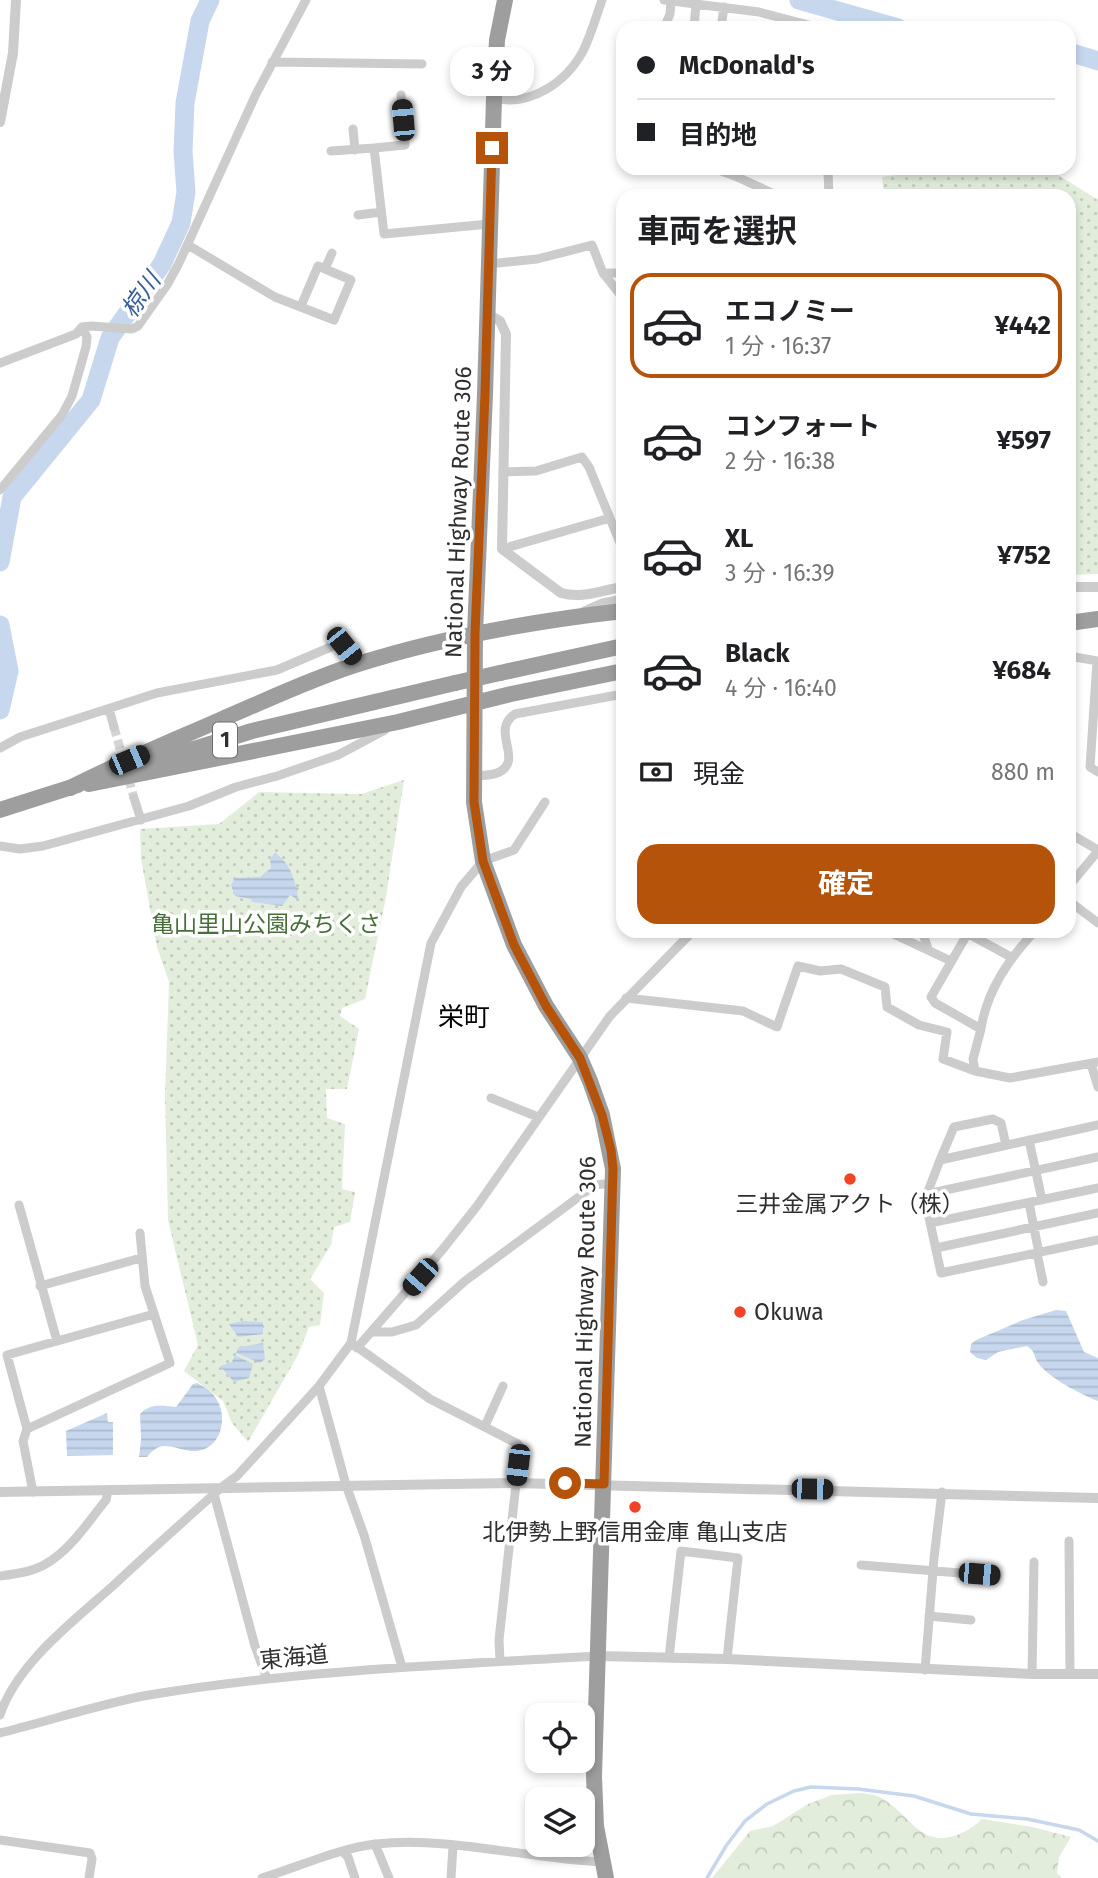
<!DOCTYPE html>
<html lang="ja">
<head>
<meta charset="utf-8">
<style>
	:root { --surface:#fff; --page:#f2f2f2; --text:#202124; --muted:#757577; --line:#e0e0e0; --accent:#b45309 }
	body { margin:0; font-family:"Fira Sans","Noto Sans JP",sans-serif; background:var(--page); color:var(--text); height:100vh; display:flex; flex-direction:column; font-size:26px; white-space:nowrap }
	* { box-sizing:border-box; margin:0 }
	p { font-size:23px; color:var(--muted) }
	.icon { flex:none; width:38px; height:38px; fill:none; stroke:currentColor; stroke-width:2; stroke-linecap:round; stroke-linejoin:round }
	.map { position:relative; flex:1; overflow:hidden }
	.drawer { position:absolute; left:616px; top:189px; width:460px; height:749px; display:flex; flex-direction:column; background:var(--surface); border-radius:21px; box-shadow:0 4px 10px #0003 }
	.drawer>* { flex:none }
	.banner { position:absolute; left:616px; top:21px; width:460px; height:154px; border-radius:21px; box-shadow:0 4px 10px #0003; display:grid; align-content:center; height:154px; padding:0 21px; background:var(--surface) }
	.buttons { position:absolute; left:525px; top:1703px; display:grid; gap:14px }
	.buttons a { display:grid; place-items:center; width:70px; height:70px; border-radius:14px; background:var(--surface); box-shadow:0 4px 10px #0003; font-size:35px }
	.end { position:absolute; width:32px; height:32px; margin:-16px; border:9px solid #b45309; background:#fff; box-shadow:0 0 0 4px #fff }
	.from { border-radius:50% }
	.bubble { position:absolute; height:49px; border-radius:21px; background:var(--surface); box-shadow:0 4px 10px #0003; font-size:23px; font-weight:700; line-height:49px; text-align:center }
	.car { position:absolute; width:21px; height:42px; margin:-21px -10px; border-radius:9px; box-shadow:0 0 5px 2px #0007; background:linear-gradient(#222 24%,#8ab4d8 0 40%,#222 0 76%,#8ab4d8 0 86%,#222 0) }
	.banner b { display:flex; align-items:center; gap:24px; height:66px; font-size:26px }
	.banner b+b { border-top:2px solid var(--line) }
	.banner i { width:18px; height:18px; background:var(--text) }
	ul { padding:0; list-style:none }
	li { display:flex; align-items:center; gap:21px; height:105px; margin:0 14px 10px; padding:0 7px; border:4px solid transparent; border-radius:21px }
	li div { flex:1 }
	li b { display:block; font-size:26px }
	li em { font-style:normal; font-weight:700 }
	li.active { border-color:var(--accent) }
	li>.icon { width:63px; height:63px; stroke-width:1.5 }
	h2 { padding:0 21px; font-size:32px; line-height:84px }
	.pay { display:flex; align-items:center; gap:18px; height:77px; padding:0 21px; font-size:26px }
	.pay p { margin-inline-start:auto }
	.primary-button { display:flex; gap:14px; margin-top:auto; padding:14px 21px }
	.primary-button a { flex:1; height:80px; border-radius:21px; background:var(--accent); color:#fff; font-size:28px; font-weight:700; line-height:80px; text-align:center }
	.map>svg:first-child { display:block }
	.forest { fill:url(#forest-crowns) }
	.park { fill:url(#park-dots) }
	.water { fill:url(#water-rules) }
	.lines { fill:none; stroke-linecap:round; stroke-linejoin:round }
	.stream { stroke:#c7d7ee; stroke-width:3.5 }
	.river { stroke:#c7d7ee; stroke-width:19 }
	.minor-tunnel { stroke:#d5d5d5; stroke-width:9; stroke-dasharray:9 4.5; stroke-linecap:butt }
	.minor { stroke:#ccc; stroke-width:9 }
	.tertiary { stroke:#ccc; stroke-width:10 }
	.trunk { stroke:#9e9e9e; stroke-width:16 }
	.trunk-bridge { stroke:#9e9e9e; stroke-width:16 }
	.route { stroke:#b45309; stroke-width:9 }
	.poi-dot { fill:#f14326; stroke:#fff; stroke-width:2.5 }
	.labels { text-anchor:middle; stroke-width:7; stroke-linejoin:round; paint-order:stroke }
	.shield { fill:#fff; stroke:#6d6d6d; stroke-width:2 }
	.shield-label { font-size:21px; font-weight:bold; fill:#2f2f2f }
	.street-label { font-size:23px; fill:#2f2f2f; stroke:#fff }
	.park-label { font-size:23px; fill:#476f39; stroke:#fff }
	.poi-label { font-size:23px; fill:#2f2f2f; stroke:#fff }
	.water-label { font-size:24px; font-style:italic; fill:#375e98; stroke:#fff }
	.quarter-label { font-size:26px; fill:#000; stroke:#fff }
</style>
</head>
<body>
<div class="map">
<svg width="1098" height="1878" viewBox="0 0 1098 1878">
	<defs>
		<pattern id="forest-crowns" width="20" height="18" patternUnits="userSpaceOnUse" patternTransform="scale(1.75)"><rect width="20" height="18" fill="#e2eddc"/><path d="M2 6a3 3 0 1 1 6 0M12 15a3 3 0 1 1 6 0" fill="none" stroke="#c2ccbd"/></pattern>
		<pattern id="park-dots" width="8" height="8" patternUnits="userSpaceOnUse" patternTransform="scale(1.75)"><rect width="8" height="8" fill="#e2eddc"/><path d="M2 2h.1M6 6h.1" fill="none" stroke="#c2ccbd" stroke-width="1.8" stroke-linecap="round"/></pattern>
		<pattern id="water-rules" width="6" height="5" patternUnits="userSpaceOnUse" patternTransform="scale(1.75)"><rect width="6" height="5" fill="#c7d7ee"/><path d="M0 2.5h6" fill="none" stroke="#abb9cc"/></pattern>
	</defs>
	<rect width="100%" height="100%" fill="#fff"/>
	<!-- forest -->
	<path class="forest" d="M861,1793C866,1794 872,1794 877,1796C894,1803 905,1819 919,1830C940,1847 966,1834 982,1819L1032,1827L1071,1837L1059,1857L1057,1873L1062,1878H712L750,1831L773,1826L808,1804L832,1795Z"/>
	<!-- park -->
	<path class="park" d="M947,168H1047L1098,200V574L1069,575V196H884L882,177Z
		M404,780L386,897L365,999L342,1008L340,1016L359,1029L347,1089H326L327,1118L345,1124L342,1189L355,1192L350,1222L334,1227L331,1245L310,1279L324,1293L320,1325L309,1327L298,1355L248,1442L232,1423L223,1401L184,1371L198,1345L168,1220L165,1096L169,982L157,947L141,859L140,829L219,824L259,792L361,794Z"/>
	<!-- water -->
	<path class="water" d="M275,853C288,862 292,872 296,887L299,888L297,892L298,900L290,895L282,906L252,902L251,899L235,896L231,885L235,878L260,877L271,868L270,859Z
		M1056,1310L1066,1311L1084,1352L1098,1358V1401C1082,1395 1049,1378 1039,1364C1033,1357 1036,1351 1027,1346L998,1352L986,1360L977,1358L970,1352L971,1344L976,1340L1023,1320Z
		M243,1321L263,1322V1334L238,1337L229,1324Z
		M263,1343L265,1359L260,1363L236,1353L239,1347Z
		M235,1355L253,1364L249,1378L234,1382L220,1366L232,1362Z
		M197,1383C206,1388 212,1391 217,1400C228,1418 221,1448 197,1451C185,1452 175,1446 164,1446C157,1446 151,1452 147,1457H139L141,1440L140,1414C151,1403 162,1406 176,1407L193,1384Z
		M107,1413L108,1422H113V1455L67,1456L66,1431Z"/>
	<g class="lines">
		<!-- stream -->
		<path class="stream" d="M707,1878L726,1846L745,1821L767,1804L794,1791L811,1787L858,1789L914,1796L971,1814L1027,1819L1079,1830L1098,1841"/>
		<!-- river -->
		<path class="river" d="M799,0L898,28
			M1069,52L1098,61
			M0,562L12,497L91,400L110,338L162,264L181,223L186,192L183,151L185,103L200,21L210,0
			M0,625L9,671L0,710"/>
		<!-- minor-tunnel -->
		<path class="minor-tunnel" d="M114,727L134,798"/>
		<!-- minor -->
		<path class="minor" d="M664,0L759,12L820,28
			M664,28L670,14L671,1
			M694,28L696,4
			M721,28L724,7
			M272,62L422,64
			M494,98C529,107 566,83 583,51C591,35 596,17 602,0
			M353,129L355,150
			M374,148L405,145L401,95
			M331,151L374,148L384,234L489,224
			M713,168L735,176L772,193V196
			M820,168L828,172L829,196
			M358,215L381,212
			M188,245L275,297L334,320L351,280L318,266L301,306
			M489,264L537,259L592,245L603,273H623
			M325,269L332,253
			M603,273L623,298
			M0,363L76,334L82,327L91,326L132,329L138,326L167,285L179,263L256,94L306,0
			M503,472L536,471L582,457L589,467L623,550
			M0,490L62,415L72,396L86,347L87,337L82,327
			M502,549L610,518
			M584,611L602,603L623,599
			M1069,656L1098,661
			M1097,661L1090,767L1098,772
			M109,709L114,727
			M0,748L20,737L157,693L277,670L340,643L359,664
			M474,776C481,775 490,776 497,773C526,761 489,731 515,714L623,694
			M134,798L141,820
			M1069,833L1098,850
			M0,846L20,849L43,846L189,806L236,787L277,776L338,755L385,730
			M1069,886L1098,851
			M1069,901L1098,923
			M887,931L951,961
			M922,931L928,949
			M969,931L931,997L935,1003L981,1029C987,990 1009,959 1035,931
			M967,933L1011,957
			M626,998L743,1011L777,1027L798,966L820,971L841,969L885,987L887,1007L919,1025L947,1032L943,1059L975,1071
			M981,1029L973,1059L975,1071L1010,1078L1098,1062
			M1091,1064L1098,1087
			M491,1098L538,1117
			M1029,1140L1042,1200
			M1098,1157L927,1194L925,1199L941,1273L1098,1240
			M940,1160L954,1127L993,1119L1001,1123L1006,1145
			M927,1194L940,1160L1098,1125
			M1029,1203L1039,1253
			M19,1205L57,1341
			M930,1223L1098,1188
			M936,1248L1098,1213
			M1037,1253L1043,1282
			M40,1286L141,1258
			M373,1332H392L416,1325L465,1281L595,1185L613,1183
			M353,1344L430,1399L518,1444L520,1447L499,1640L500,1661
			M357,1348L443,1249L477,1206L610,1016L693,931
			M319,1386L346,1485L364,1535L402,1667
			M485,1426L503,1386
			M27,1429L170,1363L145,1286L140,1233
			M33,1492L23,1441L27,1429L7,1355L154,1314
			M214,1494L255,1646L267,1679
			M1069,1541L1070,1674
			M861,1565L997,1576
			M0,1576C15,1574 31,1572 44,1565C70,1551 88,1522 106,1500L108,1490
			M929,1616L971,1620
			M669,1658L681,1551L738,1558L727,1659
			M925,1670L934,1558L942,1492
			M1032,1674L1034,1562
			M0,1715C17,1663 75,1620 115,1584C150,1551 186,1519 222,1487L237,1476L319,1386L351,1343L431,943L461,887L483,861L514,850L545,802
			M0,1733C49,1721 99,1704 149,1695C298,1670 448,1665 598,1656
			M0,1840L90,1853L92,1859L89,1878
			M375,1844L389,1878
			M343,1852L348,1857L355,1878
			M262,1878C298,1867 340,1848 376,1844C451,1836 528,1859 602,1862
			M451,1878L453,1846"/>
		<!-- tertiary -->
		<path class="tertiary" d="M0,122L13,53L16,0
			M488,314L500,321L506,334L502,549L561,593C583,599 601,590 623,587
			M1069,587H1098
			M0,1492L515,1483L1098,1498
			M598,1656L727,1659L1032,1674H1098"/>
		<!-- trunk -->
		<path class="trunk" d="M505,0L497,40L494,98L485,394L475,634L474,802L483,861L514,945L546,1006L580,1058L590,1081L602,1115L613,1169L594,1776L596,1826L606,1878
			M1069,623L1098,619
			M500,673L623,646
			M146,764L252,731L455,683
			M89,784L398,722L511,694L623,671
			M70,788C119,763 170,742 220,720C265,701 310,679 358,664C444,637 534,621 623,611
			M0,810L78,785"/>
		<!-- trunk-bridge -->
		<path class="trunk-bridge" d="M455,683L500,673"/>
	</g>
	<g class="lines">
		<!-- route -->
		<path class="route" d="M492,148L485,394L475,634L474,802L483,861L514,945L546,1006L580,1058L602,1115L611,1150L613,1169L604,1484L565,1483"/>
	</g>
	<!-- markers -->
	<g class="poi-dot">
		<circle cx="850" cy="1179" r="7"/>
		<circle cx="740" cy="1312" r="7"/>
		<circle cx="635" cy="1507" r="7"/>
	</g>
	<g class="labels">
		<!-- shield labels -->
		<rect class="shield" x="213" y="722.5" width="24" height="35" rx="5"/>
		<g class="shield-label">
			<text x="225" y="747">1</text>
		</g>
		<!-- street labels -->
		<g class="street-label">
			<text transform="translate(458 512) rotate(-88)" y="8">National Highway Route 306</text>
			<text transform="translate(585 1302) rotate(-89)" y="8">National Highway Route 306</text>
			<text transform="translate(294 1657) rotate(-6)" y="8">東海道</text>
		</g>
		<!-- park labels -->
		<g class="park-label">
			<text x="266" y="932">亀山里山公園みちくさ</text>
		</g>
		<!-- poi labels -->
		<g class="poi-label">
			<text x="850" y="1212">三井金属アクト（株）</text>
			<text x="754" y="1320" text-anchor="start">Okuwa</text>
			<text x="635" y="1540">北伊勢上野信用金庫 亀山支店</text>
		</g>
		<!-- water labels -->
		<g class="water-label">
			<text transform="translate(141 295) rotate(-55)" y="8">椋川</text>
		</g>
		<!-- quarter labels -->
		<g class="quarter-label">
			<text x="464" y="1026">栄町</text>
		</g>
	</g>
</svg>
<div class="buttons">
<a><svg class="icon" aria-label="locate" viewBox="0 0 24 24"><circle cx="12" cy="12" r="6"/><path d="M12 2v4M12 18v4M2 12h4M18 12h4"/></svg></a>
<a><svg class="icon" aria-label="layers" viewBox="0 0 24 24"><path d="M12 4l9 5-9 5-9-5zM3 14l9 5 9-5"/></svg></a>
</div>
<i class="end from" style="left:565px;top:1483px"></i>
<i class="end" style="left:492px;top:148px"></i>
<div class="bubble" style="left:450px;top:47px;width:84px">3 分</div>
<i class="car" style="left:403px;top:120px;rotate:355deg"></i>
<i class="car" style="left:344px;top:646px;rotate:141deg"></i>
<i class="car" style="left:129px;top:760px;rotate:67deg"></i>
<i class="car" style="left:420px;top:1277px;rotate:221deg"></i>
<i class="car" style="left:518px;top:1465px;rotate:187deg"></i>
<i class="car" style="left:812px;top:1489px;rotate:91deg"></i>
<i class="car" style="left:979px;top:1574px;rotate:95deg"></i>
<div class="banner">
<b><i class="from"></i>McDonald's</b>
<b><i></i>目的地</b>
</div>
<section class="drawer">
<h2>車両を選択</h2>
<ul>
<li class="active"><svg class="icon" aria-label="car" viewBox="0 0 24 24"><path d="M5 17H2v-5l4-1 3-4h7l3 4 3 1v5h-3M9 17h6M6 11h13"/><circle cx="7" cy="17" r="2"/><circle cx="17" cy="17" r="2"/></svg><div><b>エコノミー</b><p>1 分 · 16:37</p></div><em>¥442</em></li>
<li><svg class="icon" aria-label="car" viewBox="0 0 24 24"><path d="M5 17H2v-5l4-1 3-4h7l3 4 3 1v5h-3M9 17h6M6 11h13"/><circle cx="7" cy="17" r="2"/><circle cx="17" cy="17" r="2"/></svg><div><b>コンフォート</b><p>2 分 · 16:38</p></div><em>¥597</em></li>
<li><svg class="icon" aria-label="car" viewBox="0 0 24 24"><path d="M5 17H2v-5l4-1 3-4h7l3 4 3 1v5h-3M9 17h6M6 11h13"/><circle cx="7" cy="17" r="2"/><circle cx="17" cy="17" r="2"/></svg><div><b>XL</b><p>3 分 · 16:39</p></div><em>¥752</em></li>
<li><svg class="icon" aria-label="car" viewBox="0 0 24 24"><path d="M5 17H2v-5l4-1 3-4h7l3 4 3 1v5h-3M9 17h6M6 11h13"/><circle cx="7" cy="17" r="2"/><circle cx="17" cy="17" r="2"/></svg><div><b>Black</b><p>4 分 · 16:40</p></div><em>¥684</em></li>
</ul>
<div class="pay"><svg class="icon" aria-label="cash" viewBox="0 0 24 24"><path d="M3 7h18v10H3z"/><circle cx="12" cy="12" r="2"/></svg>現金<p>880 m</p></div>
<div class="primary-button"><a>確定</a></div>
</section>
</div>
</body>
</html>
